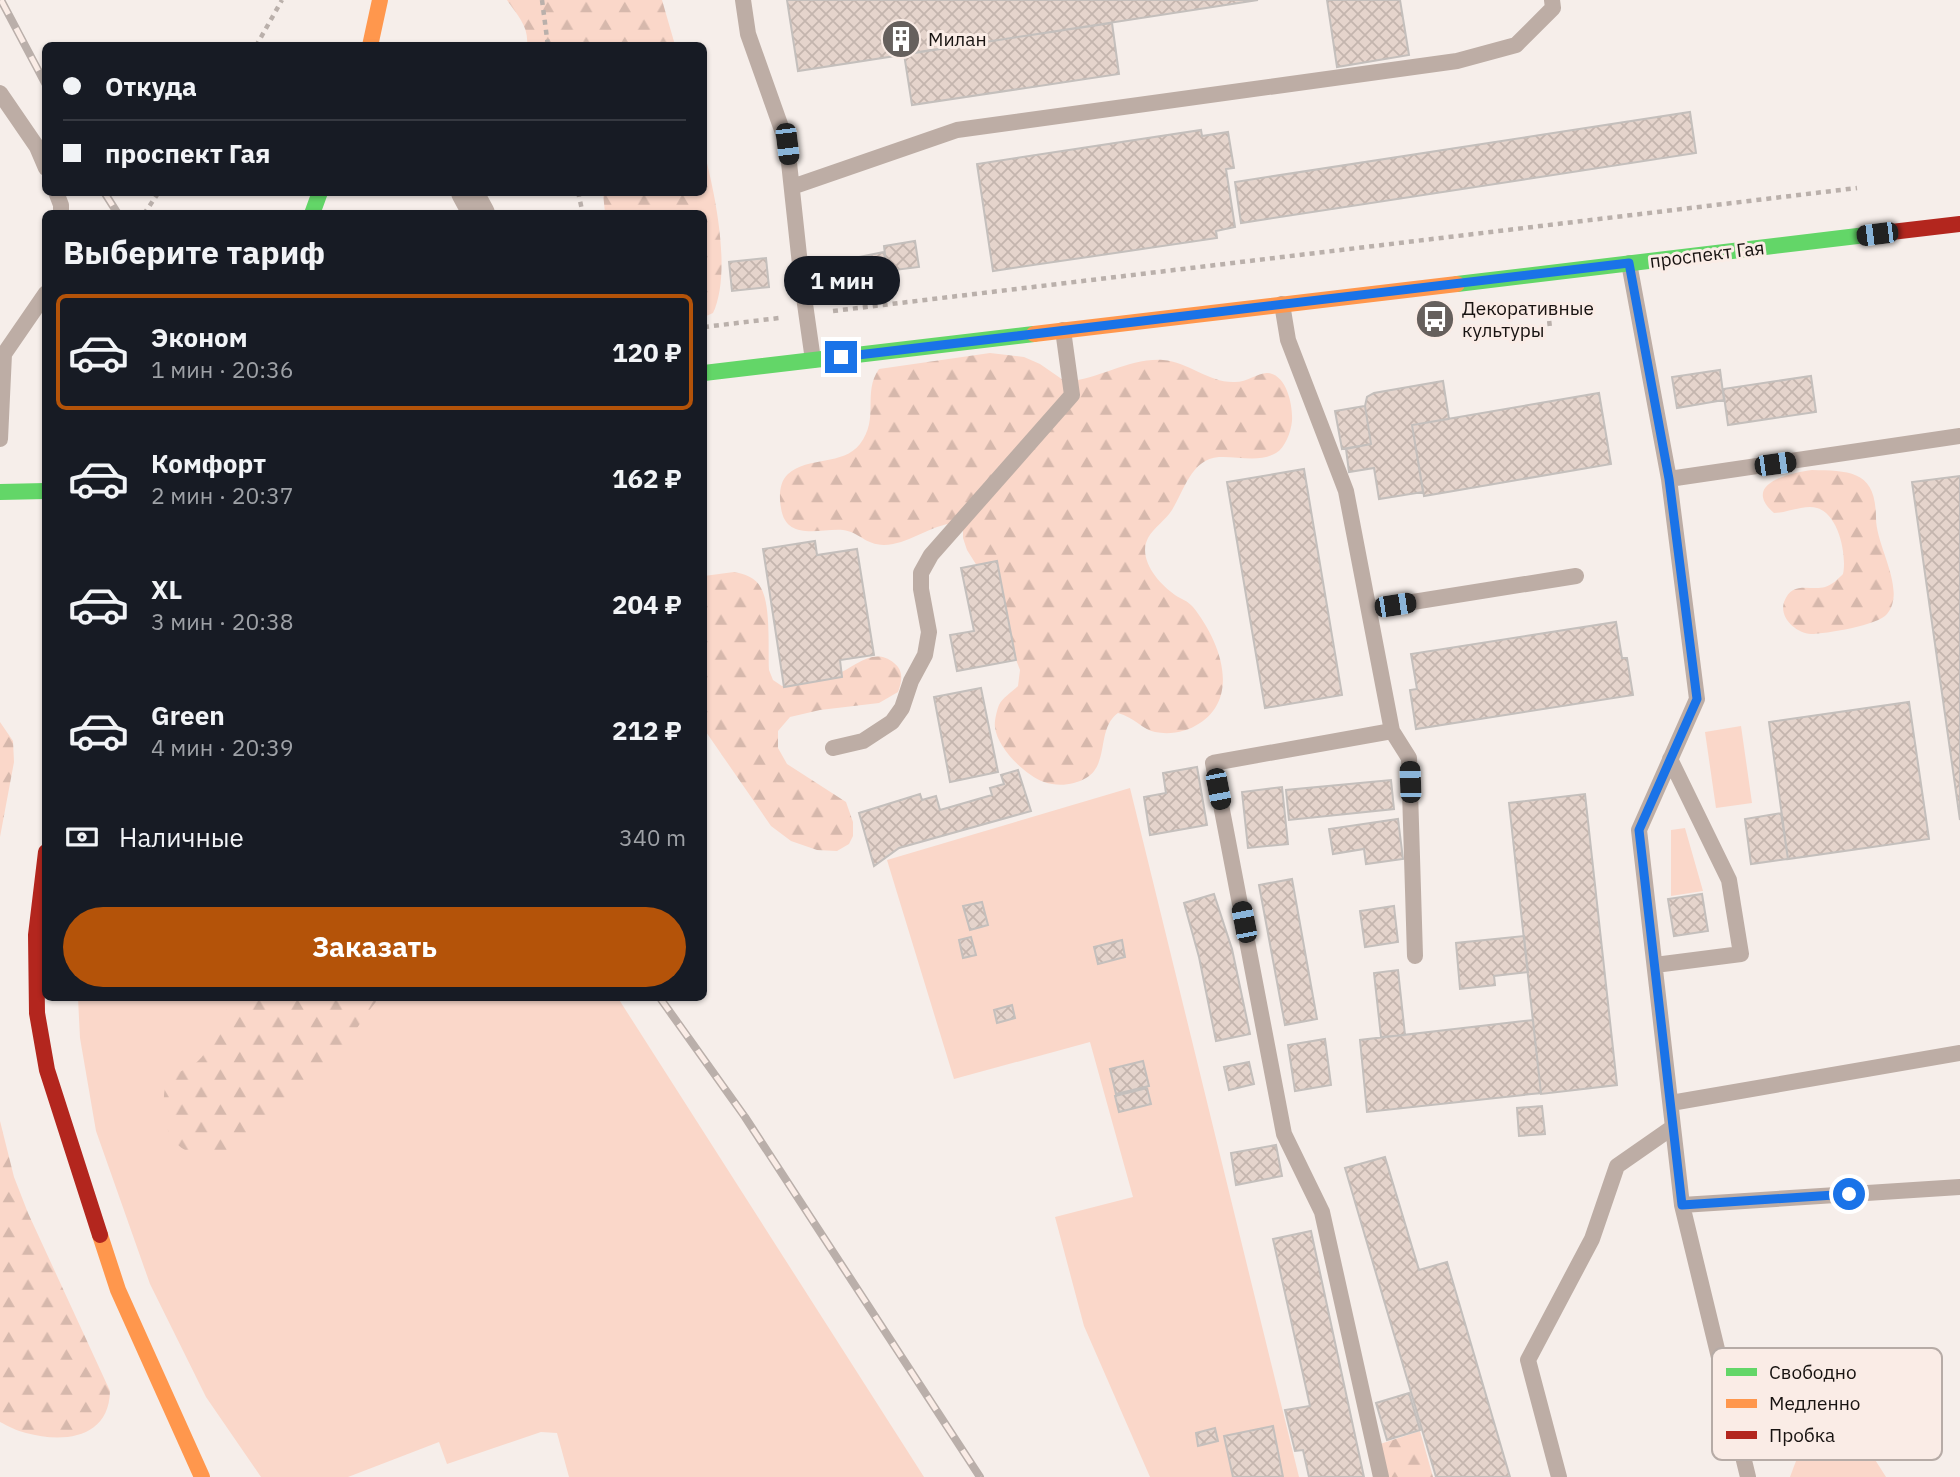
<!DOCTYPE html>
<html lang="ru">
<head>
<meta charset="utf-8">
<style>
	:root { --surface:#171b24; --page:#20242c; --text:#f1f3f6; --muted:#9ea1a6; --line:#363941; --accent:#b45309 }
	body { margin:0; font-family:"IBM Plex Sans",sans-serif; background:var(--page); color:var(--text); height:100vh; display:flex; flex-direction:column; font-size:26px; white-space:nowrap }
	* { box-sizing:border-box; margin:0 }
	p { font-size:23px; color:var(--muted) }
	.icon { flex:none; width:38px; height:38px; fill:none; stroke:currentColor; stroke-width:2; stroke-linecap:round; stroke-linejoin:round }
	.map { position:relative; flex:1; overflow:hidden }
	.drawer { position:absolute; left:42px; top:210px; width:665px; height:791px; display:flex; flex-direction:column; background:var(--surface); border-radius:10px; box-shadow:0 2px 5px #0004 }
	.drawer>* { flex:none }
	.banner { position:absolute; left:42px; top:42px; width:665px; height:154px; border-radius:10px; box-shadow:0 2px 5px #0004; display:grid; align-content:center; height:154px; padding:0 21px; background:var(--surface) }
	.end { position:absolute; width:32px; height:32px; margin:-16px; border:9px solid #1a73e8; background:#fff; box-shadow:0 0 0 4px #fff }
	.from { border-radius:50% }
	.bubble { position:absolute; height:49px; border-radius:24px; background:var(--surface); box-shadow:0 2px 5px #0004; font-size:23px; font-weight:700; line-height:49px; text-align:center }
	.car { position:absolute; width:21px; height:42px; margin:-21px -10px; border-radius:9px; box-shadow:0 0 5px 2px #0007; background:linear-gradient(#222 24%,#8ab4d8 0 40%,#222 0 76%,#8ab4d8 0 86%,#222 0) }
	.banner b { display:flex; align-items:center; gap:24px; height:66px; font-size:26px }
	.banner b+b { border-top:2px solid var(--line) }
	.banner i { width:18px; height:18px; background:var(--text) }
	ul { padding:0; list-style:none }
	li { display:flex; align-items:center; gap:21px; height:116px; margin:0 14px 10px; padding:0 7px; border:4px solid transparent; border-radius:10px }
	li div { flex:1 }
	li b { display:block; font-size:26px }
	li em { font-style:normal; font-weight:700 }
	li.active { border-color:var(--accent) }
	li>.icon { width:63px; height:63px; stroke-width:1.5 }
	h2 { padding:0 21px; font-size:32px; line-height:84px }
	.pay { display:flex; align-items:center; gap:18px; height:77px; padding:0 21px; font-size:26px }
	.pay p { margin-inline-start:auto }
	.button { display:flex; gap:14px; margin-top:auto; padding:14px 21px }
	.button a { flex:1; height:80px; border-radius:42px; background:var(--accent); color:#fff; font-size:28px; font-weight:700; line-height:80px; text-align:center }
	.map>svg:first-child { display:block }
	.green { fill:#fad7c9 }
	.forest { fill:url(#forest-firs) }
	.building { fill:url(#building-cross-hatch); stroke:#c4bfbc; stroke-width:2 }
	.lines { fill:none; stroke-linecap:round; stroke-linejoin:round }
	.path { stroke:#bab0ab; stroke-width:4.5; stroke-dasharray:5 5; stroke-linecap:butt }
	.lane { stroke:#bdada5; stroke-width:16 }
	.street { stroke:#bdada5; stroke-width:32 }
	.fast { stroke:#63d668; stroke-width:16 }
	.slow { stroke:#ff974d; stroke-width:16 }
	.jam { stroke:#b3261e; stroke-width:16 }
	.rail-casing { stroke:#baafaa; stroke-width:8 }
	.rail { stroke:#faece6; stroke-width:5; stroke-dasharray:16; stroke-linecap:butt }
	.route { stroke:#1a73e8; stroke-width:9 }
	.labels { text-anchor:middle; stroke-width:6; stroke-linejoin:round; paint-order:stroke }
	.poi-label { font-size:19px; fill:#181311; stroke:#faece6; text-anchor:start }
	.street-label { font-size:19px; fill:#181311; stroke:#faece6 }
	.key { fill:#faece6; stroke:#b6aba6; stroke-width:2 }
	.key-label { font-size:19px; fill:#181311 }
</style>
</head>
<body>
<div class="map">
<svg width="1960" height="1477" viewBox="0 0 1960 1477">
	<defs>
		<pattern id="forest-firs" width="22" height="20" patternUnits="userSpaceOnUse" patternTransform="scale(1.75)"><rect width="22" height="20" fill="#fad7c9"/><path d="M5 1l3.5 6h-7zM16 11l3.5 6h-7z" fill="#d6b8ac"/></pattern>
		<pattern id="building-cross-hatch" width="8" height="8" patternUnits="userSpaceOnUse" patternTransform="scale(1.75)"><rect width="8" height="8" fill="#e5d4cc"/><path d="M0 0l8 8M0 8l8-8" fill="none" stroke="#c4b5ae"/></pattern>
	</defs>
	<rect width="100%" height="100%" fill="#f6eeea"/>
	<!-- green -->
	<path class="green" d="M1741,726L1752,803L1716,808L1705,732Z
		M1130,788L1299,1477H1150L1084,1326L1055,1217L1133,1197L1090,1042L954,1079L887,860Z
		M1685,828L1703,891L1671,896V830Z
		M78,998H618L924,1477H569L557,1433L541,1432L447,1464L439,1442L348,1477H261L206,1397L150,1284L96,1131L80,1038Z
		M1842,1443L1867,1447L1886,1477H1790L1796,1461L1822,1447Z"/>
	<!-- forest -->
	<path class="forest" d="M507,0H662L675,45H527C529,26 517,15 507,0Z
		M704,151C715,194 732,272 713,313L704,317V214L605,213L603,193L704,192Z
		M990,353L1024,357L1040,364L1066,382C1100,379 1129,358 1163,360C1188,362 1208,382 1233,382C1247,383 1258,372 1268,373C1287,375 1293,406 1292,421C1291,432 1285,448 1276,453C1259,463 1237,456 1219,457C1191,459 1184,491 1172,510C1166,520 1154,527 1148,538C1137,559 1159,584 1175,595C1181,599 1188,601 1193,607C1218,638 1242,695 1200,723C1187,732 1170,735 1155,732C1143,730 1134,717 1118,713C1096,729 1110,764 1086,778C1074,785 1058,787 1044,782C1025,775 997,748 995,727C994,722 997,710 999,705C1002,698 1012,692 1018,686L1020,670L984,577L967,550L963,538V530L958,523C935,523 915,540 893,544C867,549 861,532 843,530C821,528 786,542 781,508C779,497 779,482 788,474C808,456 843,466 860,444C880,418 862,393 879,369Z
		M1812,470C1850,471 1876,470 1876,518C1876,547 1907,590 1887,614C1879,625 1825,634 1811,634C1796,633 1779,618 1784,602C1792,580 1810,591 1825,587C1832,585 1838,579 1843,574C1847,556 1839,514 1817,508C1805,504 1787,513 1774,513C1741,484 1789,473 1812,470Z
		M734,572C744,574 756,577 761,588C771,605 768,649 769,670L773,680L782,686C799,683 819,682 835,675C856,667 873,646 894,663C904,671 902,681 898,692L879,703L820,710L790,717L778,731V748L787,764L846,802L853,822V836L849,844L837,851L817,850L791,841L771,826L704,729V576Z
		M0,722L13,741L14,762L0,837Z
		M237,998H379C364,1016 353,1036 338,1054C314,1085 285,1113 253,1135C244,1140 235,1148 225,1151C190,1163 165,1145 164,1108C164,1099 163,1089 168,1082C174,1071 190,1069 198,1061C209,1051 210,1040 216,1028C221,1016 228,1007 237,998Z
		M0,1121L14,1177L28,1213L110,1391C109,1439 63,1443 26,1433C17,1431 8,1426 0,1422Z
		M1420,1431L1433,1477H1382L1380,1444Z"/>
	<!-- building -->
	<path class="building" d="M787,0H1258L798,71Z
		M1327,0H1400L1409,55L1337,67Z
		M1112,23L1119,74L912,105L904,54Z
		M1690,112L1696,153L1241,223L1235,182Z
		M1201,130L1202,136L1228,132L1234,168L1226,169L1235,227L1216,231L1217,238L993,271L977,164Z
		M915,241L919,267L887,271L884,246Z
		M884,252L887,271L851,276L849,259Z
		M766,258L769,287L732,291L729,262Z
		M848,258L850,277L829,279L827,260Z
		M1720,370L1724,400L1677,408L1672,377Z
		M1811,376L1816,412L1728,425L1723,389Z
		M1443,381L1449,419L1412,425L1423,492L1379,499L1374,468L1349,472L1346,449L1371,444L1365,406L1367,397L1374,393Z
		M1599,393L1611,464L1424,496L1412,425Z
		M1365,406L1371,444L1342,449L1335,411Z
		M1304,469L1342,695L1265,708L1227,482Z
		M1960,476V820L1912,482Z
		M815,541L817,555L857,549L874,655L840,660L842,677L784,687L763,549Z
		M997,561L1016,660L957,671L950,635L974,631L961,568Z
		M1616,622L1622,658H1627L1633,695L1416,729L1410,690L1417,689L1411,654Z
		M981,688L998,772L950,782L934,697Z
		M1909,702L1929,839L1788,859L1769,722Z
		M1197,767L1207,825L1150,835L1144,797L1166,793L1163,773Z
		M1018,770L1031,811L899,848L874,866L859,813L920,794L922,800L936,796L940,810L992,795L990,788L1004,784L1001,775Z
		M1391,780L1394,809L1289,820L1286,790Z
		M1282,787L1288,844L1248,848L1242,792Z
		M1585,794L1617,1085L1541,1094L1509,803Z
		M1781,813L1788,859L1751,864L1745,819Z
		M1398,819L1403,859L1366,864L1364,849L1333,854L1329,829Z
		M1292,879L1317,1019L1285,1025L1259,885Z
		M1214,894L1232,949L1250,1034L1216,1041L1199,957L1184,903Z
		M1702,894L1708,931L1674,936L1668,899Z
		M982,902L988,925L970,930L963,906Z
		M1394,906L1398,942L1365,947L1360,911Z
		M1524,936L1528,972L1494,976L1495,985L1460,989L1456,943Z
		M971,937L976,955L963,958L959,940Z
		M1122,940L1125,957L1098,964L1094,947Z
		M1398,970L1405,1035L1381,1037L1374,973Z
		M1012,1005L1015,1018L997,1023L994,1010Z
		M1533,1020L1541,1093L1367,1112L1360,1040Z
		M1325,1039L1331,1085L1295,1091L1288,1045Z
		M1143,1061L1149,1086L1116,1094L1110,1069Z
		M1249,1062L1254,1084L1229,1090L1224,1067Z
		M1147,1088L1151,1104L1119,1112L1115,1096Z
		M1542,1106L1545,1134L1519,1136L1517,1108Z
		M1276,1145L1282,1176L1236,1185L1231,1153Z
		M1385,1157L1419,1270L1447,1262L1510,1477H1436L1345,1168Z
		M1311,1231L1364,1477H1309L1303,1450L1295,1451L1285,1410L1310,1406L1273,1239Z
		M1409,1393L1420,1430L1387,1440L1376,1403Z
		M1273,1426L1283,1477H1233L1224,1436Z
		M1215,1428L1218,1441L1198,1446L1196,1433Z"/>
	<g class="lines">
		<!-- path -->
		<path class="path" d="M542,0L548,46
			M256,46L282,0
			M578,192L583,214
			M144,214L159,192
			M833,311L1857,188
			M1548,311L1550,328
			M704,327L779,318"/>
		<!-- lane -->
		<path class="lane" d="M743,0L748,34L787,144L802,283L813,360
			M0,93L37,147L46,168
			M792,187L957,130L1457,61L1516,45L1553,8L1552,0
			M56,192L61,205V214
			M1282,304L1288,340L1346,491L1392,731L1409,758L1415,956
			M0,439L4,354L46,293
			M1669,479L1960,436
			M1369,609L1576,576
			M833,748L863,741L892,722L902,708L911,681L925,655L929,632L921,589V573L931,555L1072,395L1063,330
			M1655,965L1741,954L1729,880L1670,759
			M1671,1103L1960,1053
			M1673,1127L1682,1205L1748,1477
			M1682,1205L1960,1187
			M1381,1477L1322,1212L1284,1134L1213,763L1392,731
			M1559,1477L1528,1360L1592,1239L1617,1166L1673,1127L1639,830L1697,699L1669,479L1629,263"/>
		<!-- street -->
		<path class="street" d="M467,192L479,214"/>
		<!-- fast -->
		<path class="fast" d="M312,214L320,192
			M1457,284L1866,235
			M704,373L1034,334
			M0,492L46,491"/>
		<!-- slow -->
		<path class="slow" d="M370,46L380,0
			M1034,334L1457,284
			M100,1235L118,1290L202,1477"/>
		<!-- jam -->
		<path class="jam" d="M1866,235L1960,224
			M46,852L36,935L37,1013L47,1070L100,1235"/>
		<!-- rail casing -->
		<g class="rail-casing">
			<path id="rail" d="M1,0L46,85
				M104,192L118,214
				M660,998L745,1117L980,1477"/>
		</g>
		<!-- rail -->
		<use href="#rail" class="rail"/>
	</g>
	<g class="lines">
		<!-- route -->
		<path class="route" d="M841,357L1629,263L1669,479L1697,699L1639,830L1682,1205L1849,1194"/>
	</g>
	<!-- icons -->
	<defs>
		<g id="building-disc" transform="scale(2.0125)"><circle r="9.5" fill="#66605d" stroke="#faece6"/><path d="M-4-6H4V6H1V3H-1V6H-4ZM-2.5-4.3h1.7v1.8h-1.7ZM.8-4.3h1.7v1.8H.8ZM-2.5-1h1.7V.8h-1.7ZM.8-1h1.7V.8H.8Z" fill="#fff"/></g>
		<g id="bus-disc" transform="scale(2.0125)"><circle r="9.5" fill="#66605d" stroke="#faece6"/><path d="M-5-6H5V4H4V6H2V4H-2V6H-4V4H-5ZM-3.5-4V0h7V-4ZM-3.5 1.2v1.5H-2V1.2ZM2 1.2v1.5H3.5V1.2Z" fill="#fff"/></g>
	</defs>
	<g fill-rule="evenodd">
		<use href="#building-disc" x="901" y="39"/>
		<use href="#bus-disc" x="1435" y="319"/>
	</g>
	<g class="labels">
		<!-- poi labels -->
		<g class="poi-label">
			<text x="928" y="46">Милан</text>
			<text x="1462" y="315">Декоративные<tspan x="1462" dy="22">культуры</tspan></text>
		</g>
		<!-- street labels -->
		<g class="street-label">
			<text transform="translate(1707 254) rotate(-7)" y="7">проспект Гая</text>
		</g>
	</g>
	<!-- legend -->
	<rect x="1712" y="1348" width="230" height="112" rx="10" class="key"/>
	<rect x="1726" y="1368" width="31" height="8" fill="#63d668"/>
	<rect x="1726" y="1399" width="31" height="9" fill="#ff974d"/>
	<rect x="1726" y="1431" width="31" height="8" fill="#b3261e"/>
	<g class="key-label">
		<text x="1769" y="1379">Свободно</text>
		<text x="1769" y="1410">Медленно</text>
		<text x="1769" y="1442">Пробка</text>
	</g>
</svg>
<i class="end from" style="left:1849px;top:1194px"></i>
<i class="end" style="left:841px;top:357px"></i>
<div class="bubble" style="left:784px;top:256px;width:116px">1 мин</div>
<i class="car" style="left:787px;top:144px;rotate:173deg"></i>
<i class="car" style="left:1877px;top:234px;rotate:263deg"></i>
<i class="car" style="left:1775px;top:464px;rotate:82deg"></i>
<i class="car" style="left:1395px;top:605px;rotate:81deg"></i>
<i class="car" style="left:1410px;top:782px;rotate:358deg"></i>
<i class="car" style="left:1218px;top:789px;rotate:169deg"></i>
<i class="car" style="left:1244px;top:922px;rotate:349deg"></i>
<div class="banner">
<b><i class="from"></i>Откуда</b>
<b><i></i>проспект Гая</b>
</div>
<section class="drawer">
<h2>Выберите тариф</h2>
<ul>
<li class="active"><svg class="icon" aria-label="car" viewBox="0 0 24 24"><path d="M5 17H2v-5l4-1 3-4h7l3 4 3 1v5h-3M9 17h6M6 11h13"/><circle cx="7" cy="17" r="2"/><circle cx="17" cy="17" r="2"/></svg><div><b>Эконом</b><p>1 мин · 20:36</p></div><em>120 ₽</em></li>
<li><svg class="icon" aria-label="car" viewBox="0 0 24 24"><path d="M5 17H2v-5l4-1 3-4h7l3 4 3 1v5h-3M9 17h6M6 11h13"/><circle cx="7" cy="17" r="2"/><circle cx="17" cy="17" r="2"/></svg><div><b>Комфорт</b><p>2 мин · 20:37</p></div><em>162 ₽</em></li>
<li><svg class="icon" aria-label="car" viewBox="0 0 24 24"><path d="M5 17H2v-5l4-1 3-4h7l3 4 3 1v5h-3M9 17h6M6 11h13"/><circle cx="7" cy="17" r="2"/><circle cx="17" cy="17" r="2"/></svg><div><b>XL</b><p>3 мин · 20:38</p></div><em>204 ₽</em></li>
<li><svg class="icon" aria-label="car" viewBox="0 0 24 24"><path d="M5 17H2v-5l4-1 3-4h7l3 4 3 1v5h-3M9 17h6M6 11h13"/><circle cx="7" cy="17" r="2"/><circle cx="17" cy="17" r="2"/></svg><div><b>Green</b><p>4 мин · 20:39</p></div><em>212 ₽</em></li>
</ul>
<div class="pay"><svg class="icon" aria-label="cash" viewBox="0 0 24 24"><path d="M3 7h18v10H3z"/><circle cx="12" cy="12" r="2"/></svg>Наличные<p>340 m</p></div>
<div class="button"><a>Заказать</a></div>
</section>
</div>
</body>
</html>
